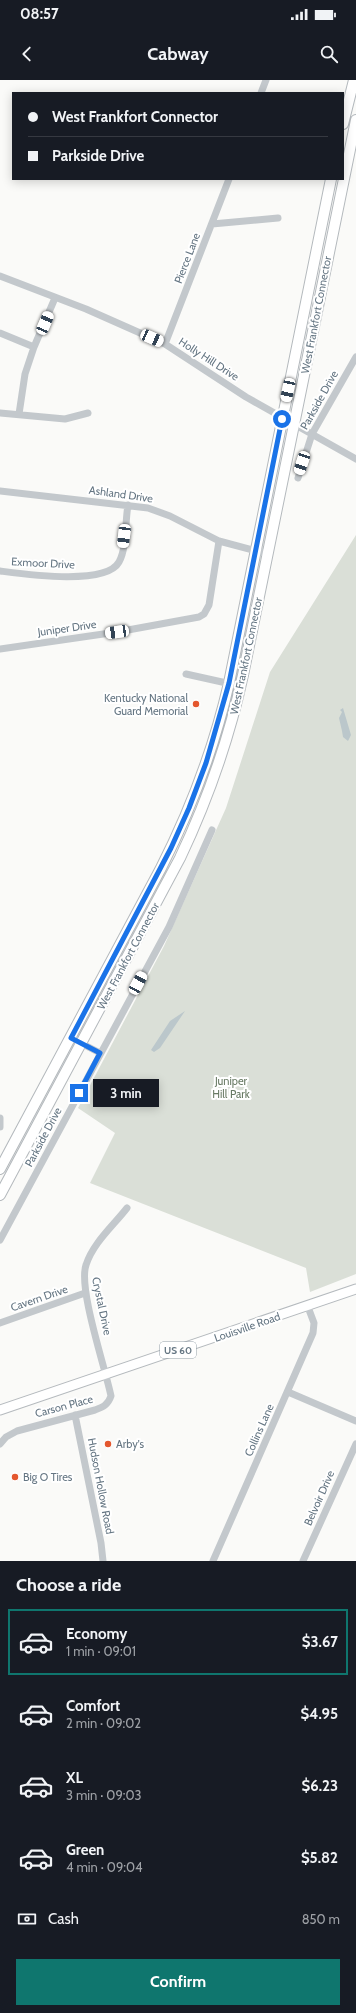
<!DOCTYPE html>
<html lang="en">
<head>
<meta charset="utf-8">
<style>
	:root { --surface:#171b24; --page:#242831; --text:#f1f3f6; --muted:#9ea1a6; --line:#363941; --accent:#0f766e }
	body { margin:0; font-family:Cabin,sans-serif; background:var(--page); color:var(--text); height:100vh; display:flex; flex-direction:column; font-size:15px; white-space:nowrap }
	* { box-sizing:border-box; margin:0 }
	p { font-size:13px; color:var(--muted) }
	.icon { flex:none; width:22px; height:22px; fill:none; stroke:currentColor; stroke-width:2; stroke-linecap:round; stroke-linejoin:round }
	.map { position:relative; height:1481px; overflow:hidden }
	.details { display:flex; flex-direction:column; background:var(--surface); flex:1 }
	.details>* { flex:none }
	.guide { position:absolute; left:12px; top:12px; width:332px; height:88px; border-radius:0px; box-shadow:0 2px 10px #0003; display:grid; align-content:center; height:88px; padding:0 16px; background:var(--surface) }
	.end { position:absolute; width:18px; height:18px; margin:-9px; border:5px solid #1a73e8; background:#fff; box-shadow:0 0 0 2px #fff }
	.from { border-radius:50% }
	.bubble { position:absolute; height:28px; border-radius:0px; background:var(--surface); box-shadow:0 2px 10px #0003; font-size:13px; font-weight:700; line-height:28px; text-align:center }
	.car { position:absolute; width:12px; height:24px; margin:-12px -6px; border-radius:5px; box-shadow:0 0 3px 1px #0007; background:linear-gradient(#fff 24%,#345 0 40%,#fff 0 76%,#345 0 86%,#fff 0) }
	.guide b { display:flex; align-items:center; gap:14px; height:38px; font-size:15px }
	.guide b+b { border-top:1px solid var(--line) }
	.guide i { width:10px; height:10px; background:var(--text) }
	ul { padding:0; list-style:none }
	li { display:flex; align-items:center; gap:12px; height:66px; margin:0 8px 6px; padding:0 8px; border:2px solid transparent; border-radius:0px }
	li div { flex:1 }
	li b { display:block; font-size:15px }
	li em { font-style:normal; font-weight:700 }
	li.active { border-color:var(--accent) }
	li>.icon { width:36px; height:36px; stroke-width:1.5 }
	h2 { padding:0 16px; font-size:18px; line-height:48px }
	.pay { display:flex; align-items:center; gap:10px; height:44px; padding:0 16px; font-size:15px }
	.pay p { margin-inline-start:auto }
	.button { display:flex; gap:8px; margin-top:auto; padding:8px 16px }
	.button a { flex:1; height:46px; border-radius:0px; background:var(--accent); color:#fff; font-size:16px; font-weight:700; line-height:46px; text-align:center }
	.status { display:flex; justify-content:space-between; align-items:center; height:28px; padding:0 20px; background:var(--surface); direction:ltr }
	.status svg { height:11px; fill:currentColor }
	header { display:flex; justify-content:space-between; align-items:center; height:52px; padding:0 16px; background:var(--surface); font-size:18px; font-weight:700 }
	.map>svg:first-child { display:block }
	.green { fill:#dadfd7 }
	.water { fill:#bbc7cb }
	.lines { fill:none; stroke-linecap:round; stroke-linejoin:round }
	.major-casing { stroke:#b5babe; stroke-width:11 }
	.highway-casing { stroke:#b4b9bd; stroke-width:12 }
	.minor { stroke:#c3c8cc; stroke-width:7 }
	.major { stroke:#fff; stroke-width:9 }
	.highway { stroke:#fff; stroke-width:10 }
	.route { stroke:#1a73e8; stroke-width:5 }
	.poi-dot { fill:#e4572e; stroke:#fff; stroke-width:1.5 }
	.labels { text-anchor:middle; stroke-width:4; stroke-linejoin:round; paint-order:stroke }
	.shield { fill:#fff; stroke:#939fa8; stroke-width:1 }
	.shield-label { font-size:10px; font-weight:bold; fill:#657683 }
	.street-label { font-size:11px; fill:#657683; stroke:#fff }
	.poi-label { font-size:11px; fill:#657683; stroke:#fff; text-anchor:start }
	.park-label { font-size:11px; fill:#687a64; stroke:#fff }
</style>
</head>
<body>
<div class="status"><b>08:57</b><svg viewBox="0 0 49 12"><path d="M0 12V9h3v3zM5 12V6h3v6zM10 12V3h3v9zM15 12V0h3v12zM26 1h20v11H26zM47 4h2v5h-2z"/></svg></div>
<header><svg class="icon" aria-label="back" viewBox="0 0 24 24"><path d="M15 5l-7 7 7 7"/></svg>Cabway<svg class="icon" aria-label="search" viewBox="0 0 24 24"><circle cx="10" cy="10" r="6"/><path d="M15 15l6 6"/></svg></header>
<div class="map">
<svg width="356" height="1481" viewBox="0 0 356 1481">
	<rect width="100%" height="100%" fill="#fafaf8"/>
	<!-- green -->
	<path class="green" d="M356,455V1194L310,1212L306,1188L90,1103L115,1053L78,1028L164,866L226,728L270,592Z"/>
	<!-- water -->
	<path class="water" d="M343,628L351,655L348,661L343,657L342,651L339,638L342,632L340,630Z
		M185,931L160,968L154,972L151,970L170,941Z"/>
	<g class="lines">
		<!-- major casing -->
		<g class="major-casing">
			<path id="major" d="M0,1330L356,1209"/>
		</g>
		<!-- highway casing -->
		<g class="highway-casing">
			<path id="highway" d="M343,44L354,0
				M0,1089L161,788C191,729 214,668 229,603L331,99
				M0,1115L180,778C208,719 229,659 243,595L356,40"/>
		</g>
		<!-- minor -->
		<path class="minor" d="M261,13L266,0
			M212,144L278,138
			M0,196L86,229L165,264L246,317L356,379
			M0,253L34,267
			M165,264L229,99
			M0,333L65,339L88,333
			M19,334L25,294L34,267L55,218
			M298,398L312,354L356,277
			M0,411L148,428L170,436L219,461L268,474
			M0,491C23,494 106,506 119,482C127,468 125,441 128,425
			M0,569L117,552L199,537L204,534L209,525L219,461
			M186,594L240,606
			M71,958L100,973
			M0,1038V1047
			M0,1160L169,847L212,750
			M0,1243L85,1213
			M288,1312L356,1341
			M75,1335L101,1463L103,1481
			M0,1364L6,1357L17,1351L95,1330C103,1327 108,1325 111,1316C105,1287 78,1208 86,1185C93,1163 113,1146 127,1128
			M213,1481L313,1253L314,1243L308,1227
			M303,1481L356,1364"/>
		<!-- major -->
		<use href="#major" class="major"/>
		<!-- highway -->
		<use href="#highway" class="highway"/>
	</g>
	<g class="lines">
		<!-- route -->
		<path class="route" d="M79,1013L100,973L71,958L171,768L189,728L206,683L229,603L282,339"/>
	</g>
	<!-- markers -->
	<g class="poi-dot">
		<circle cx="196" cy="624" r="4"/>
		<circle cx="108" cy="1364" r="4"/>
		<circle cx="15" cy="1397" r="4"/>
	</g>
	<g class="labels">
		<!-- shield labels -->
		<rect class="shield" x="160" y="1262" width="36" height="16" rx="3"/>
		<g class="shield-label">
			<text x="178" y="1274">US 60</text>
		</g>
		<!-- street labels -->
		<g class="street-label">
			<text transform="translate(187 178) rotate(-69)" y="4">Pierce Lane</text>
			<text transform="translate(316 235) rotate(-79)" y="4">West Frankfort Connector</text>
			<text transform="translate(209 279) rotate(33)" y="4">Holly Hill Drive</text>
			<text transform="translate(319 320) rotate(-61)" y="4">Parkside Drive</text>
			<text transform="translate(121 414) rotate(8)" y="4">Ashland Drive</text>
			<text transform="translate(43 483) rotate(3)" y="4">Exmoor Drive</text>
			<text transform="translate(67 548) rotate(-8)" y="4">Juniper Drive</text>
			<text transform="translate(246 576) rotate(-78)" y="4">West Frankfort Connector</text>
			<text transform="translate(128 876) rotate(-62)" y="4">West Frankfort Connector</text>
			<text transform="translate(43 1057) rotate(-62)" y="4">Parkside Drive</text>
			<text transform="translate(39 1218) rotate(-19)" y="4">Cavern Drive</text>
			<text transform="translate(102 1226) rotate(78)" y="4">Crystal Drive</text>
			<text transform="translate(247 1247) rotate(-19)" y="4">Louisville Road</text>
			<text transform="translate(64 1326) rotate(-15)" y="4">Carson Place</text>
			<text transform="translate(259 1350) rotate(-66)" y="4">Collins Lane</text>
			<text transform="translate(101 1406) rotate(79)" y="4">Hudson Hollow Road</text>
			<text transform="translate(319 1418) rotate(-66)" y="4">Belvoir Drive</text>
		</g>
		<!-- poi labels -->
		<g class="poi-label">
			<text x="188" y="622" text-anchor="end">Kentucky National<tspan x="188" dy="13">Guard Memorial</tspan></text>
			<text x="116" y="1368">Arby's</text>
			<text x="23" y="1401">Big O Tires</text>
		</g>
		<!-- park labels -->
		<g class="park-label">
			<text x="231" y="1005">Juniper<tspan x="231" dy="13">Hill Park</tspan></text>
		</g>
	</g>
</svg>
<i class="end from" style="left:282px;top:339px"></i>
<i class="end" style="left:79px;top:1013px"></i>
<div class="bubble" style="left:93px;top:999px;width:66px">3 min</div>
<i class="car" style="left:45px;top:243px;rotate:23deg"></i>
<i class="car" style="left:152px;top:258px;rotate:114deg"></i>
<i class="car" style="left:288px;top:310px;rotate:192deg"></i>
<i class="car" style="left:302px;top:383px;rotate:198deg"></i>
<i class="car" style="left:124px;top:456px;rotate:187deg"></i>
<i class="car" style="left:117px;top:552px;rotate:262deg"></i>
<i class="car" style="left:138px;top:903px;rotate:28deg"></i>
<div class="guide">
<b><i class="from"></i>West Frankfort Connector</b>
<b><i></i>Parkside Drive</b>
</div>
</div>
<section class="details">
<h2>Choose a ride</h2>
<ul>
<li class="active"><svg class="icon" aria-label="car" viewBox="0 0 24 24"><path d="M5 17H2v-5l4-1 3-4h7l3 4 3 1v5h-3M9 17h6M6 11h13"/><circle cx="7" cy="17" r="2"/><circle cx="17" cy="17" r="2"/></svg><div><b>Economy</b><p>1 min · 09:01</p></div><em>$3.67</em></li>
<li><svg class="icon" aria-label="car" viewBox="0 0 24 24"><path d="M5 17H2v-5l4-1 3-4h7l3 4 3 1v5h-3M9 17h6M6 11h13"/><circle cx="7" cy="17" r="2"/><circle cx="17" cy="17" r="2"/></svg><div><b>Comfort</b><p>2 min · 09:02</p></div><em>$4.95</em></li>
<li><svg class="icon" aria-label="car" viewBox="0 0 24 24"><path d="M5 17H2v-5l4-1 3-4h7l3 4 3 1v5h-3M9 17h6M6 11h13"/><circle cx="7" cy="17" r="2"/><circle cx="17" cy="17" r="2"/></svg><div><b>XL</b><p>3 min · 09:03</p></div><em>$6.23</em></li>
<li><svg class="icon" aria-label="car" viewBox="0 0 24 24"><path d="M5 17H2v-5l4-1 3-4h7l3 4 3 1v5h-3M9 17h6M6 11h13"/><circle cx="7" cy="17" r="2"/><circle cx="17" cy="17" r="2"/></svg><div><b>Green</b><p>4 min · 09:04</p></div><em>$5.82</em></li>
</ul>
<div class="pay"><svg class="icon" aria-label="cash" viewBox="0 0 24 24"><path d="M3 7h18v10H3z"/><circle cx="12" cy="12" r="2"/></svg>Cash<p>850 m</p></div>
<div class="button"><a>Confirm</a></div>
</section>
</body>
</html>
